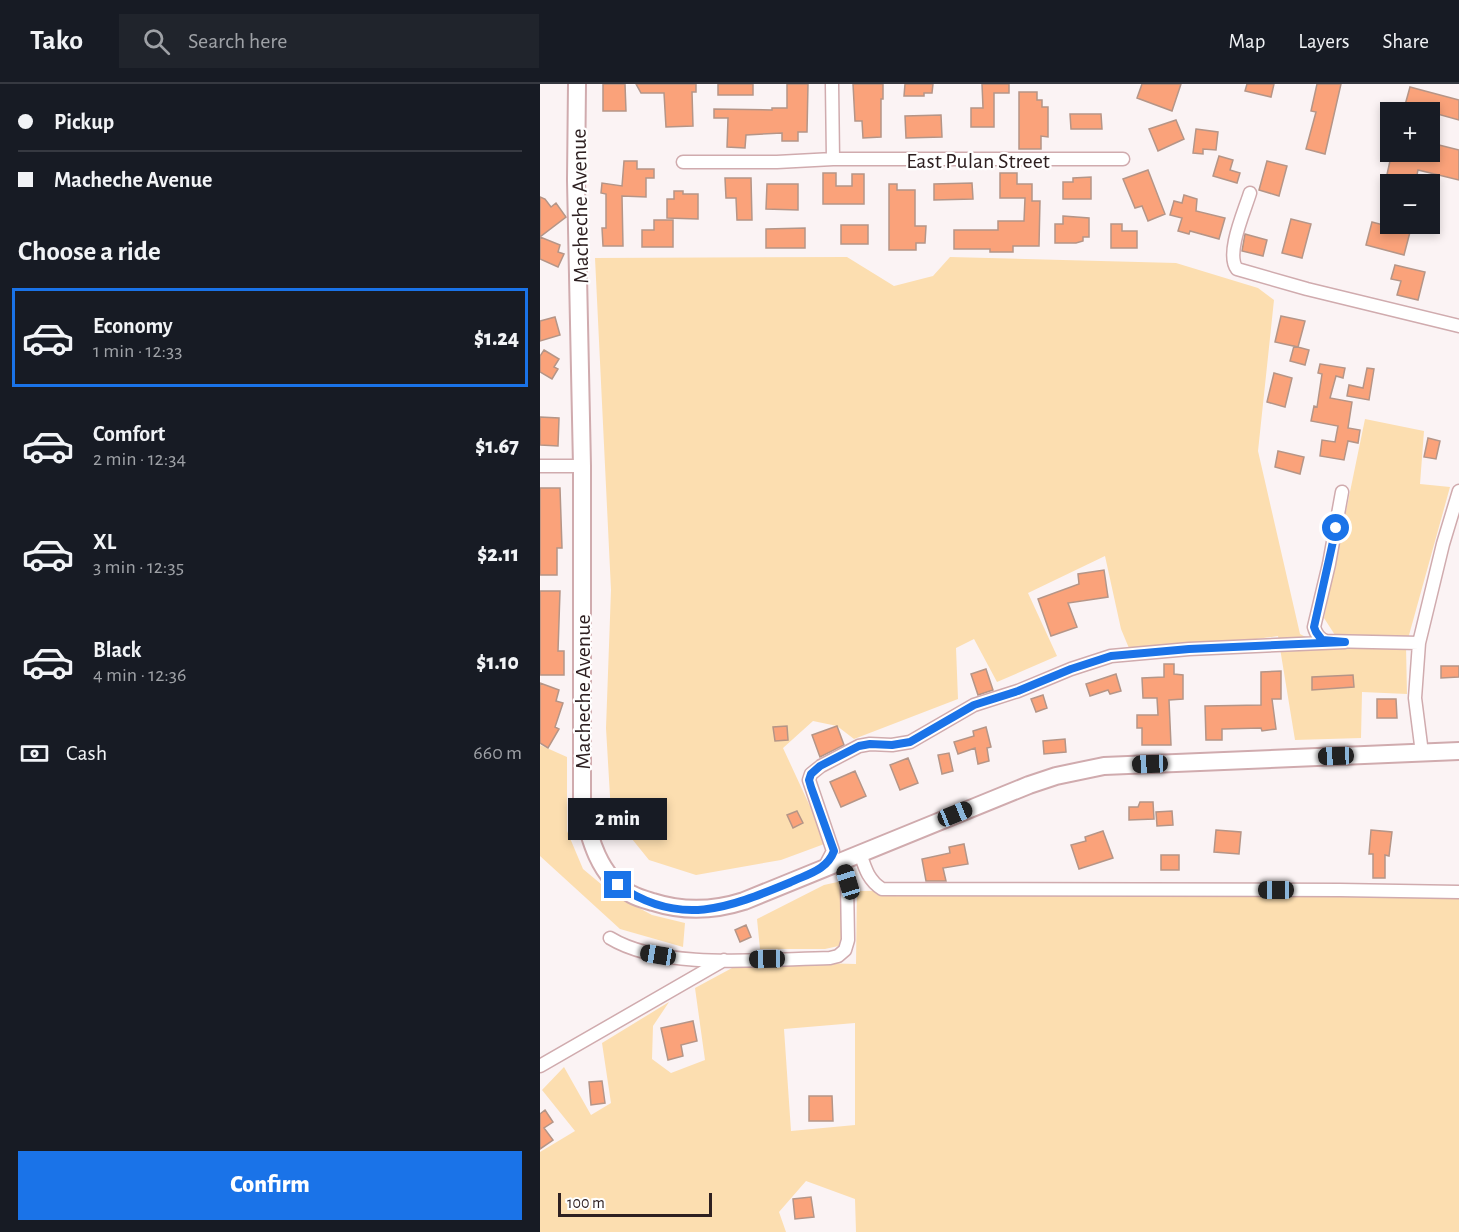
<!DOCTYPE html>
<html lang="en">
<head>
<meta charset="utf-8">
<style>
	:root { --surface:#171b24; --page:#20242c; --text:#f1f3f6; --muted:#9ea1a6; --line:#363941; --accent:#1a73e8 }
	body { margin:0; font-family:"Alegreya Sans",sans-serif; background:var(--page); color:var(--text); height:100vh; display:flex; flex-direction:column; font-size:22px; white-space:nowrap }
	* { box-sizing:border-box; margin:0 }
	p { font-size:20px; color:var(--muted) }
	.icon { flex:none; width:33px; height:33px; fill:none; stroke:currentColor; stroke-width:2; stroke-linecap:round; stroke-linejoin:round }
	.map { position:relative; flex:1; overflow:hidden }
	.side { display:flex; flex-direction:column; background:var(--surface); width:540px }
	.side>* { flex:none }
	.hud { display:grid; align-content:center; height:132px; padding:0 18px; background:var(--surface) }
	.fabs { position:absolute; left:840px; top:18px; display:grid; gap:12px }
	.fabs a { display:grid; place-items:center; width:60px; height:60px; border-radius:0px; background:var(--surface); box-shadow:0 3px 9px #0003; font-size:30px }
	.scale { position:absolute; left:18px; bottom:15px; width:154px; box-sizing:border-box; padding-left:6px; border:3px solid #2e2021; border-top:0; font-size:16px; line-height:21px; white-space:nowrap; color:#2e2021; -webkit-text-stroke:4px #fff; paint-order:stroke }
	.end { position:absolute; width:27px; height:27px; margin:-14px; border:8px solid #1a73e8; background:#fff; box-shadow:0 0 0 3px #fff }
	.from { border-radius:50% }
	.bubble { position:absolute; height:42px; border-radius:0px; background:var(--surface); box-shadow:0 3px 9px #0003; font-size:20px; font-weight:800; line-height:42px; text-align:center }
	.car { position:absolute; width:18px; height:36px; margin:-18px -9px; border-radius:8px; box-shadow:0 0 4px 2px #0007; background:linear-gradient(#222 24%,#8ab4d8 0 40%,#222 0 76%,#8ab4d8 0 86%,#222 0) }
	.hud b { display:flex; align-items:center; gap:21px; height:57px; font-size:22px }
	.hud b+b { border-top:2px solid var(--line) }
	.hud i { width:15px; height:15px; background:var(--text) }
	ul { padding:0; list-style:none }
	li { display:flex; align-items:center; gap:18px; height:99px; margin:0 12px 9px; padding:0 6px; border:3px solid transparent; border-radius:0px }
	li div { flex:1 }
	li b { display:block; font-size:22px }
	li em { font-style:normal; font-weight:800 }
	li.selected { border-color:var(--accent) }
	li>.icon { width:54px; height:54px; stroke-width:1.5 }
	h2 { padding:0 18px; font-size:27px; line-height:72px }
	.pay { display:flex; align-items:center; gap:15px; height:66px; padding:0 18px; font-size:22px }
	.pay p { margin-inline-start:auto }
	.button { display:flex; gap:12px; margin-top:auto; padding:12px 18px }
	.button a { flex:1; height:69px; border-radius:0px; background:var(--accent); color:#fff; font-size:24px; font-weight:800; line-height:69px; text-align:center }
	header { display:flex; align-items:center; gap:36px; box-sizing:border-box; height:84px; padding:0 30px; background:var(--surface); border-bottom:2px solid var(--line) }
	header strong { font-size:28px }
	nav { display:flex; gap:33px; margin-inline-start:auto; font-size:21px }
	.search { width:420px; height:54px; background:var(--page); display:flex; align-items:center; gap:15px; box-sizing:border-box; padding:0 21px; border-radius:0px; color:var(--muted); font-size:22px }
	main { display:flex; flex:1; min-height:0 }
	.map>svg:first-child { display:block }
	.green { fill:#fcdeb0; fill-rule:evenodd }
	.building { fill:#faa27a; stroke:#b59587; stroke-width:1.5 }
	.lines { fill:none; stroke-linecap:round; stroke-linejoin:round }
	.street-casing { stroke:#d0abae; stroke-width:15 }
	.secondary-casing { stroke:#d0abae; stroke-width:20 }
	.street { stroke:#fff; stroke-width:12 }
	.secondary { stroke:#fff; stroke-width:16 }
	.route { stroke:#1a73e8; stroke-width:8 }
	.labels { text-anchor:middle; stroke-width:4.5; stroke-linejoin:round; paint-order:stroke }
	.street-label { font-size:22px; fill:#2e2021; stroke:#fff }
</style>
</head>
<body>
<header>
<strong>Tako</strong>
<div class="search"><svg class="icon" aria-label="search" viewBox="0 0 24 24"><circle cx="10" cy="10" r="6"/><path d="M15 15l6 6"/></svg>Search here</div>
<nav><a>Map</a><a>Layers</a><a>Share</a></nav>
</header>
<main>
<section class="side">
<div class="hud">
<b><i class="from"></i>Pickup</b>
<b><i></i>Macheche Avenue</b>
</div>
<h2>Choose a ride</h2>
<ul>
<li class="selected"><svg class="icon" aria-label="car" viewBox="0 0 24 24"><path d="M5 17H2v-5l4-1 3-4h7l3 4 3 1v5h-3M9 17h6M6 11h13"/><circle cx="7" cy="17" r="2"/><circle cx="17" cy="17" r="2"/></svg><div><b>Economy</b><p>1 min · 12:33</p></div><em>$1.24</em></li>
<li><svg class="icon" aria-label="car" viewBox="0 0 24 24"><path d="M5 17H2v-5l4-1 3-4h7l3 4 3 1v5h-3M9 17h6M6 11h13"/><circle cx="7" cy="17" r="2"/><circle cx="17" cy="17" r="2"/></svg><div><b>Comfort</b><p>2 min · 12:34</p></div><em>$1.67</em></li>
<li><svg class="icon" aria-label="car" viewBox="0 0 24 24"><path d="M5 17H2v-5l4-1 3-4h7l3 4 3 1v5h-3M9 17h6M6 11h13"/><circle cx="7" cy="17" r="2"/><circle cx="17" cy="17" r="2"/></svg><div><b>XL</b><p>3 min · 12:35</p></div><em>$2.11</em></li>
<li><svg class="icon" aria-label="car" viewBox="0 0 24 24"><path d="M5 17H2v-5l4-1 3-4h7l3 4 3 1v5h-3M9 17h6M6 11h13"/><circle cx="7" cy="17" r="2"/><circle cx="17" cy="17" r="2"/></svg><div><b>Black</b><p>4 min · 12:36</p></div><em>$1.10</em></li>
</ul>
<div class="pay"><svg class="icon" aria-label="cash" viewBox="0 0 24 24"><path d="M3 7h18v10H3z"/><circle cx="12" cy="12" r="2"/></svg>Cash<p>660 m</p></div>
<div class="button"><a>Confirm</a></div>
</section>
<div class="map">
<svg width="919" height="1148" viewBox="0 0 919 1148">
	<rect width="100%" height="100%" fill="#fbf3f4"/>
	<!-- green -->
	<path class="green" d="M307,173L354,202L393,192L410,173L636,179L718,204L734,216L718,367L760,550L782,562H802L784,534L825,335L884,347L880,400L910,403L866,562L867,610L822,608L821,654L755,656L738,552L627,568L591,569L581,545L565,472L488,509L517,572L457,598L434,555L416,564L418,615L314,655L297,642L273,637L243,664L287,759L241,776L156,791L109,776L71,729L66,644L71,506L55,174Z
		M0,661L27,673V747L43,785L73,810L112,831L145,839L143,863L80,845L0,772Z
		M302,797L303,861L285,865H220L217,835L284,801Z
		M561,805L919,809V1148H316L315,1115L266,1097L239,1128L246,1148H0V1068L35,1047L2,1006L24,983L51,1031L71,1019L62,959L129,918L113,942L112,975L131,989L165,976L155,904L205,877L316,880L317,807ZM315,939V1041L251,1047L244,945Z"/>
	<!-- building -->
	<path class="building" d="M63,0H85L86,27H63Z
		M96,0H156V8H152L153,42L126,43L124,9H101Z
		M178,0H213V11H178Z
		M247,0H268L267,48H258V57H242V49L206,51L205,64L187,63L188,34H174V25L232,26V24H247Z
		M313,0H343V15H341V53L323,54L322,37H315Z
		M365,0H393L392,9H384V12H364Z
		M442,0H469V9H454V43H431V24H443Z
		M602,0H641L632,27L597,14Z
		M707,0H734L731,13L705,7Z
		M777,0H801L785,70L766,65L776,28L771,27Z
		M870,3L919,16V36L865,21Z
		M479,8H497V16H502V23H508V53L501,52V65H479Z
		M530,30H561L562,45H531Z
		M401,31L402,53L366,54L365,32Z
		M636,36L644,55L618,67L609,45Z
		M656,45L678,48L676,66L663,65V70L653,69Z
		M899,61L919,66V96L878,86L875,100L846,95L852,68H897Z
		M679,72L693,76L690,86L700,89L697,99L673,92Z
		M84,77H97V85H114V94H106V113L82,112L83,162H63L62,144H66V110L61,109L62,99L82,102Z
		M727,77L747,82L739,112L719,106Z
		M608,86L625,130L608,137L602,122L595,124L583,95Z
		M283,89H296V102H312V90H324V120H283Z
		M460,89H477V100H492V117H500L499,162H473V168H450V165H414V146H458V137H484L485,114H460Z
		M551,93V115H523V98H533V94Z
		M185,94H211L212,136H197L196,114H186Z
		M432,99L433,115L394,116V100Z
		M227,100H258V126L226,125Z
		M349,100H357V106H375V142H386L385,159H376V166H349Z
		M134,107H143V110H158V135L127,134V115H134Z
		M644,111L657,115L656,127L685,134L679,155L650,147L649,150L638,147L642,134L630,131L634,117L642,119Z
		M0,113L5,115L11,123L16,119L26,133L0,153L20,161L18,168L24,170L18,183L0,175Z
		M523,132L549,134V153H543V157L536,159H515V140H523Z
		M751,135L771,140L762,174L742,169Z
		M114,136H133V163H102V146H114Z
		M832,138L870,148L864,171L826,161Z
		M571,140H582V147H597V164H571Z
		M301,141H328V160H301Z
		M265,144V164H226V145Z
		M705,150L727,156L723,172L702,167Z
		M855,181L885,188L878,216L857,211L861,197L851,195Z
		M741,232L765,237L758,263L735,258Z
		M15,233L20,251L0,257V237Z
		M754,262L769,266L765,281L750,277Z
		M4,266L19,275L14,283L18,285L12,295L0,288V272Z
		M780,280L805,284L803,294L796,292L790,314L812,318L808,344L820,346L818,359L808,357L804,376L780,372L782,356L795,358L798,342L771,337L774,322L777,323L782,290L778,289Z
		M827,284L834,285L829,316L807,312L809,301L823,304Z
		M734,289L752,294L745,323L727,318Z
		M0,333L19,334L18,362L0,361Z
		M888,354L900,357L896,375L884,373Z
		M738,367L764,373L760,390L735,383Z
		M0,404H20L22,464H17V491H0Z
		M564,486L568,513L528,519L537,543L511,552L498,515L539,500L538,490Z
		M0,507H20L18,567H24V591H0Z
		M624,580H634V590L643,591V615L629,616L631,661H602V644H597V631H618L617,614H603L602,594L624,593Z
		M901,582H919V593L901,594Z
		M446,585L453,606L438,611L431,590Z
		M741,587V615H732L736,645L722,647L721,644L682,645V656H666L665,622L721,621V588Z
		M576,590L581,607L570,610L568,606L550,612L546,600Z
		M813,591L814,603L772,606V593Z
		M0,599L19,606L16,617L23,619L15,643L19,645L8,664L0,659Z
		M503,611L507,624L496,628L491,615Z
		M837,615H856L857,634H837Z
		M247,642L248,656L235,657L233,643Z
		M297,642L304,661L280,673L272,651Z
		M446,643L451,663L447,664L449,677L438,680L435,664L418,670L414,658L434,652L433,647Z
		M525,655L526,668L504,670L503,657Z
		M409,669L413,687L402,690L398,671Z
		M368,674L378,699L360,706L350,681Z
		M315,687L326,712L301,723L290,698Z
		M600,718H613L614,735L589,736V723H598Z
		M257,727L263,739L253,744L247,731Z
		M632,727L633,741L617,742L616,728Z
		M676,746L701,748L699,770L674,768Z
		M831,746L852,748L849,772L845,771V794H833V770H829Z
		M563,747L573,774L539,785L531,761L546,757L545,753Z
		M424,760L428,780L403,784L406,797H386L382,775L410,769L409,763Z
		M621,771H639V786H621Z
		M206,841L211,853L200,858L195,846Z
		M153,937L157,957L141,961L143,972L128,976L121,944Z
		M62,997L65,1019L51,1021L49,998Z
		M269,1012H292L293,1037H269Z
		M5,1026L13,1038L4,1044L13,1056L0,1065V1030Z
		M271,1113L274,1133L255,1135L253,1115Z"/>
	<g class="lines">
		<!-- street casing -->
		<g class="street-casing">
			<path id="street" d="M292,0L293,75
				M143,78H237L293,75H583
				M710,109C705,126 685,170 697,185L767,205L919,242
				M0,382H42
				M802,408L789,480L774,543C776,550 779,555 786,557L879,559
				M882,669L875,614L879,559L903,460L919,407
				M320,769C325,784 328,796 342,805L800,806L919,808
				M284,784L293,767L269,696L271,690L281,682L319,662L330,660L352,661L370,658L434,621L478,607L531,585L571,572L649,565L805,558
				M70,854C124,887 227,875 290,874L298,872L305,866L308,856L307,798L301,776
				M0,982L184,876"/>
		</g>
		<!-- secondary casing -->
		<g class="secondary-casing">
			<path id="secondary" d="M37,0L36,96L42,382V720C49,754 59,793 91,810C98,814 106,816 113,818C144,828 173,827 204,817L489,701L516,692L564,682L919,667"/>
		</g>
		<!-- street -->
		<use href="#street" class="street"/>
		<!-- secondary -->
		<use href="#secondary" class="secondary"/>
	</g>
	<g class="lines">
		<!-- route -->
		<path class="route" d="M78,801C140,844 188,824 251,798C268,790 287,786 294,767L271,703L269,696L271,690L280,682L319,662L330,660L352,661L370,658L434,621L478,607L531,585L571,572L649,565L805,558L782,556L776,548L774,543L796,444"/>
	</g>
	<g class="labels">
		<!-- street labels -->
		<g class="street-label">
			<text x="438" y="84">East Pulan Street</text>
			<text transform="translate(39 122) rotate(-91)" y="8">Macheche Avenue</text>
			<text transform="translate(42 608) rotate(-90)" y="8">Macheche Avenue</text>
		</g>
	</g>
</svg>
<div class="fabs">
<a>+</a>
<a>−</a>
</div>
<div class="scale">100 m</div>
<i class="end from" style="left:796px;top:444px"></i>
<i class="end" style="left:78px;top:801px"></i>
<div class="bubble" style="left:28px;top:714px;width:99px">2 min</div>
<i class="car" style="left:796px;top:672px;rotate:268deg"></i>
<i class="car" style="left:610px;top:680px;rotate:268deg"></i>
<i class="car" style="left:415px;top:730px;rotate:68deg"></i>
<i class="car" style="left:308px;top:798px;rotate:343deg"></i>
<i class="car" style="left:736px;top:806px;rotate:270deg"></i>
<i class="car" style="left:118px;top:871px;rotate:279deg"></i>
<i class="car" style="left:227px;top:875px;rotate:269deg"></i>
</div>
</main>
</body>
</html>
